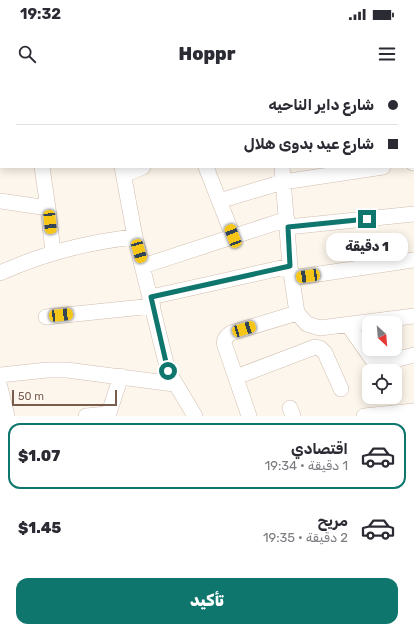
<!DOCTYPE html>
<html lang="ar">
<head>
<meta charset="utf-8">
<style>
	:root { --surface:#fff; --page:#f7f7f7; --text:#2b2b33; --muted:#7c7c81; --line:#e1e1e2; --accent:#0f766e }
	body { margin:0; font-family:Rubik,Vazirmatn,sans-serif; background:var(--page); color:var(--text); direction:rtl; height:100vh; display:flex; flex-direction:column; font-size:15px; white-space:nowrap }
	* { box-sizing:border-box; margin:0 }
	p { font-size:13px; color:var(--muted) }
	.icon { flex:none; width:22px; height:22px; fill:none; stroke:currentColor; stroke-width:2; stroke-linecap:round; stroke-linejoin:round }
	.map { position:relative; height:336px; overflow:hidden; direction:ltr }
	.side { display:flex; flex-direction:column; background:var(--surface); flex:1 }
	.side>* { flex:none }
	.banner { position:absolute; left:0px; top:0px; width:414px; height:88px; box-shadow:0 2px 10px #0003; direction:rtl; display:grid; align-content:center; height:88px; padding:0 16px; background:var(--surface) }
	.needle { width:26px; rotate:154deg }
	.buttons { position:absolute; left:362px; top:236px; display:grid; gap:8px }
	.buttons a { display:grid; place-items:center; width:40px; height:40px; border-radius:8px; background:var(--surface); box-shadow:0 2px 10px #0003; font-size:20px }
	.scale { position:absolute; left:12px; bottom:10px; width:105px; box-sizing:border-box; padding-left:4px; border:2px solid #7a5c4d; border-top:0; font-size:11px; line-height:14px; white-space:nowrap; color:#7a5c4d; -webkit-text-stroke:3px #fffaf3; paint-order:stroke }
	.end { position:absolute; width:18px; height:18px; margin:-9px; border:5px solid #0f766e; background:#fff; box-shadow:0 0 0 2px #fff }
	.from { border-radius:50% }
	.bubble { position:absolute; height:28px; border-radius:12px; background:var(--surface); box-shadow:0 2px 10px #0003; font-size:13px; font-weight:800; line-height:28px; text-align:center; direction:rtl }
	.car { position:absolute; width:12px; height:24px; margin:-12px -6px; border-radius:5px; box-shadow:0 0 3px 1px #0007; background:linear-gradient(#f5c518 24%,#345 0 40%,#f5c518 0 76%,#345 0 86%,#f5c518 0) }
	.banner b { display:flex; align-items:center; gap:14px; height:38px; font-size:15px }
	.banner b+b { border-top:1px solid var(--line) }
	.banner i { width:10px; height:10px; background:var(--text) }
	ul { padding:7px 0 0; list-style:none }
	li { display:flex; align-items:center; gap:12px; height:66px; margin:0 8px 6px; padding:0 8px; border:2px solid transparent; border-radius:12px }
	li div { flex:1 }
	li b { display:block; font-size:15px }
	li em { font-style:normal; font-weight:800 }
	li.selected { border-color:var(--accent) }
	li>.icon { width:36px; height:36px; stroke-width:1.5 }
	.primary-button { display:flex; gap:8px; margin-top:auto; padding:8px 16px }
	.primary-button a { flex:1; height:46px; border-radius:12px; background:var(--accent); color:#fff; font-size:16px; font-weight:800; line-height:46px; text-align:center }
	.status { display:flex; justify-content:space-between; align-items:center; height:28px; padding:0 20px; background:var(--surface); direction:ltr }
	.status svg { height:11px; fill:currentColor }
	header { display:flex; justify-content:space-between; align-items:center; height:52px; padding:0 16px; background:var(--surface); font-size:18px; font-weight:800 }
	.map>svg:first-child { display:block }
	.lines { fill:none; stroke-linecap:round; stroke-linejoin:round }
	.minor-casing { stroke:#d1beb0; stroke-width:16 }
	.minor { stroke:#fff; stroke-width:15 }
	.route { stroke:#0f766e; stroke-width:5 }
</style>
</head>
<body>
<div class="status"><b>19:32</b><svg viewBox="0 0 49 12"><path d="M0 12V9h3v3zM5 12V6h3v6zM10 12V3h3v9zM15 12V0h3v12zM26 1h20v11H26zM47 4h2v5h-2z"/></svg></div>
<header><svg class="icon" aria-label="menu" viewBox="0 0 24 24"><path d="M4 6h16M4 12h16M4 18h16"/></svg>Hoppr<svg class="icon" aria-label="search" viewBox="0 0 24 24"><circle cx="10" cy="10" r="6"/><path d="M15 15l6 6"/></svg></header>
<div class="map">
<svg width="414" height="336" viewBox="0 0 414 336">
	<rect width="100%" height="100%" fill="#fdf6ec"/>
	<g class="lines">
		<!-- minor casing -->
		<g class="minor-casing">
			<path id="minor" d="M14,0V1
				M100,0L101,1
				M163,0L164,1
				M385,0V1
				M38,1L39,0
				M194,1L196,0
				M290,1V0
				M413,25H414
				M413,83H414
				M42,87L48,128L53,172
				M122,87L135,157L168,291L195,336
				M206,87L233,156
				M282,87L290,186L297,233L307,244L320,248L414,236
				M124,95L143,87
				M0,121L48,128
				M219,121L283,102L383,87
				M288,147L414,134
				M143,186L287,139
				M0,193C44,173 88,162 135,157
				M292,198L414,180
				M151,217L290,186
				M46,237L153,226
				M348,245L375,283H382L414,275
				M0,295L47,290H67L174,304
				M236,297L315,267L320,268L325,273L341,309
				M0,307L7,336
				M290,328L293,336
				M86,336L108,334
				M108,336L121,296
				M249,336L225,266C223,260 225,257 231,253L297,233
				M364,336L414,331"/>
		</g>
		<!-- minor -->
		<use href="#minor" class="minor"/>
	</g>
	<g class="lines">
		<!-- route -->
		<path class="route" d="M168,291L151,217L290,186L288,147L367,139"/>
	</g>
</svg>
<div class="buttons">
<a><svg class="needle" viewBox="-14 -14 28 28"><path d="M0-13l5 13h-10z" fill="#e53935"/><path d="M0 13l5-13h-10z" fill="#7c7c81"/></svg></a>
<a><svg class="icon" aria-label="locate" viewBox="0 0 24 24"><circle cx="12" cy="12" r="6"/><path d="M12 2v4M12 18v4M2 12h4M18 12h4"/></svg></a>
</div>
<div class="scale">50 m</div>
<i class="end from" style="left:168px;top:291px"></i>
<i class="end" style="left:367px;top:139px"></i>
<div class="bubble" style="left:326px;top:153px;width:82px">1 دقيقة</div>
<i class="car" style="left:50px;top:142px;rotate:174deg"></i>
<i class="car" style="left:233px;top:156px;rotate:339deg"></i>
<i class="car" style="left:139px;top:171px;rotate:164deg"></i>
<i class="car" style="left:308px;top:196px;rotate:262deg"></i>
<i class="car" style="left:61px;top:235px;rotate:84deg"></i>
<i class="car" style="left:244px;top:249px;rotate:73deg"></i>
<div class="banner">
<b><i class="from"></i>شارع داير الناحيه</b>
<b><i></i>شارع عيد بدوى هلال</b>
</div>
</div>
<section class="side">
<ul>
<li class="selected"><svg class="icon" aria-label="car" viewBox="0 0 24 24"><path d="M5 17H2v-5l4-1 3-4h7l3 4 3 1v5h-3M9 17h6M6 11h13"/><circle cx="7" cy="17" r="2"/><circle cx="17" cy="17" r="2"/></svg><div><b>اقتصادي</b><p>1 دقيقة · 19:34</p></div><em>$1.07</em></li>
<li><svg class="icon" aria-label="car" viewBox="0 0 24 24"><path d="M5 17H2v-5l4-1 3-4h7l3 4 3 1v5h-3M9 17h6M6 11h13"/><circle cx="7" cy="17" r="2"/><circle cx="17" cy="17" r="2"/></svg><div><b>مريح</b><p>2 دقيقة · 19:35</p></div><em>$1.45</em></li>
</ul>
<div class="primary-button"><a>تأكيد</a></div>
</section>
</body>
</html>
